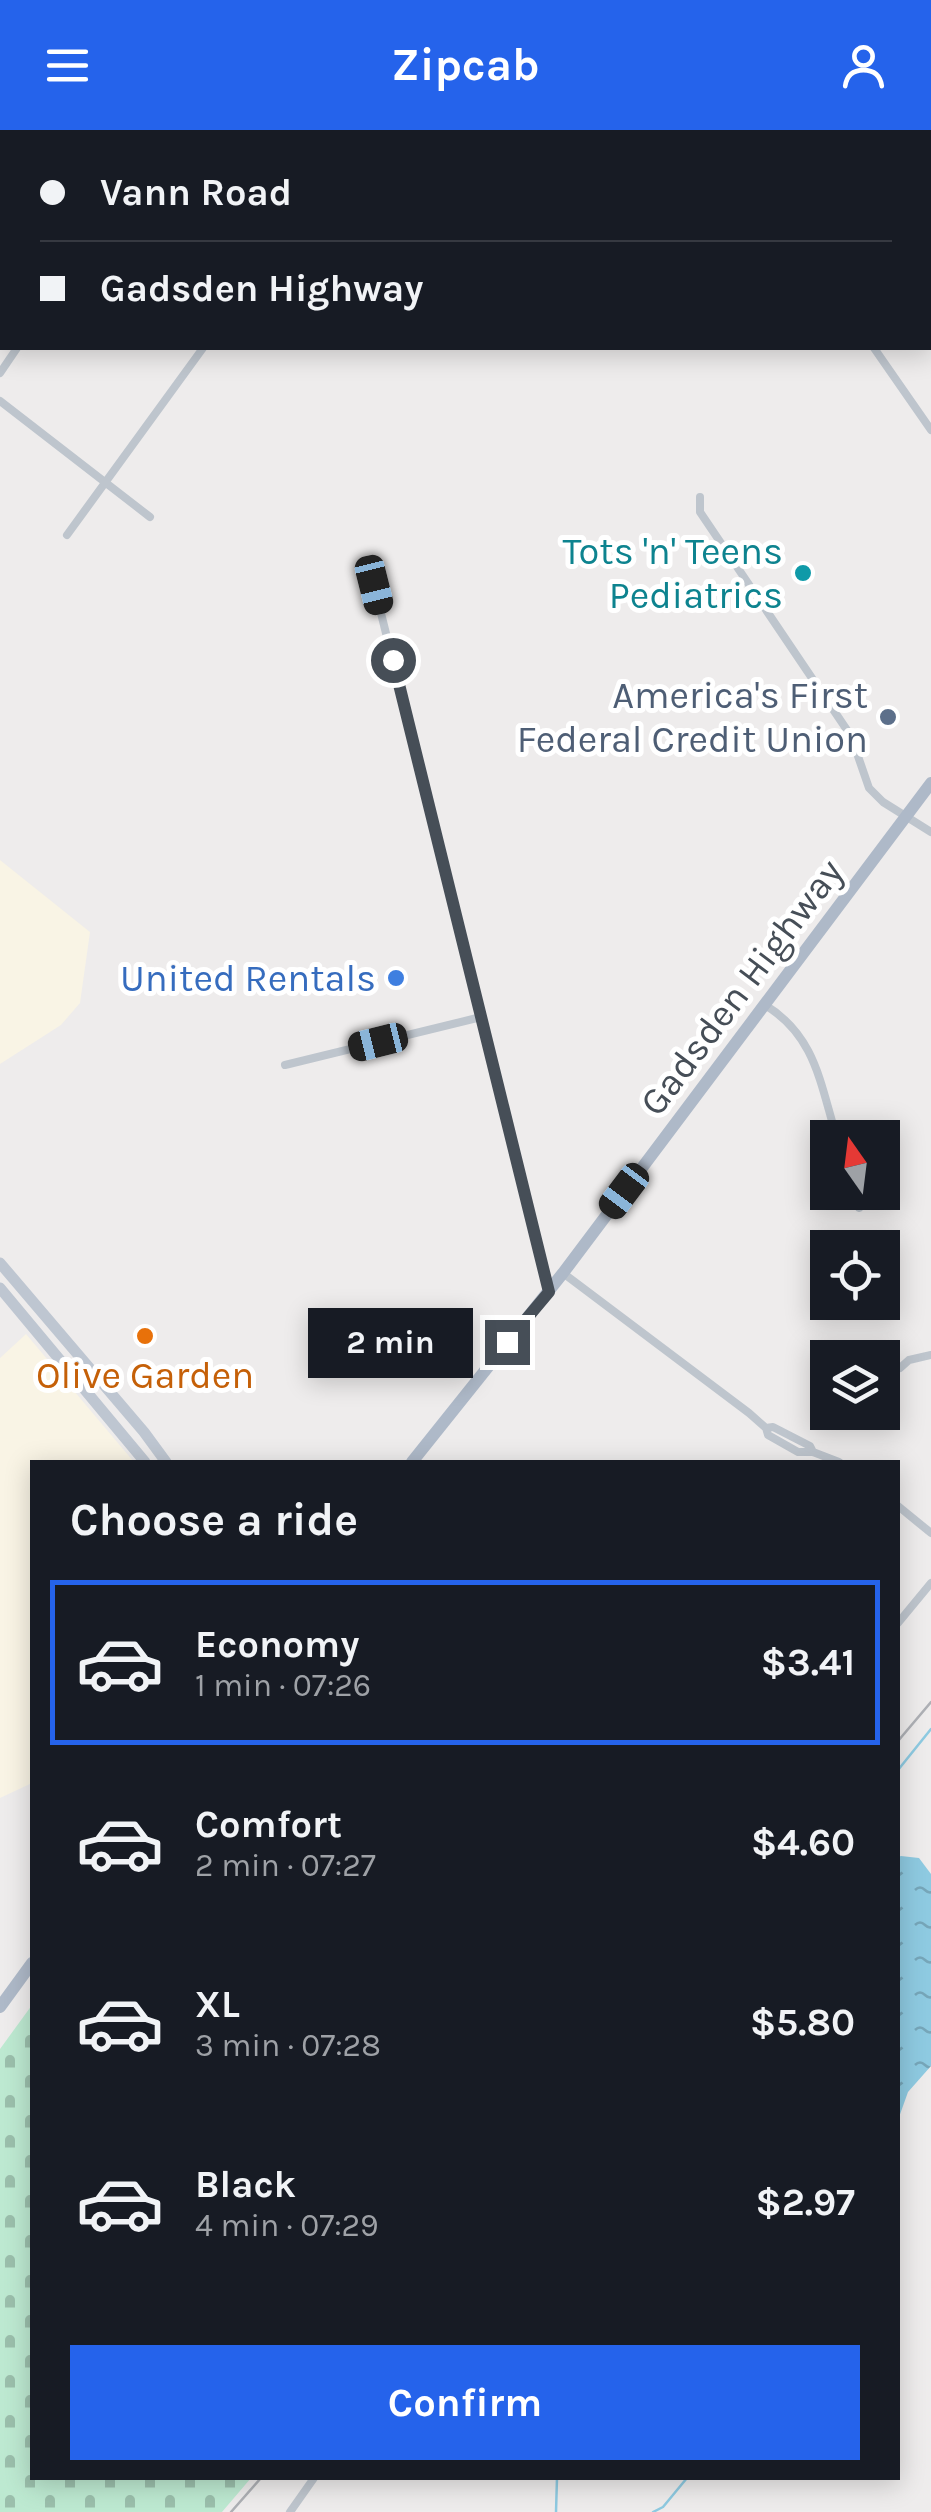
<!DOCTYPE html>
<html lang="en">
<head>
<meta charset="utf-8">
<style>
	:root { --surface:#171b24; --page:#242831; --text:#f1f3f6; --muted:#9ea1a6; --line:#363941; --accent:#2563eb }
	body { margin:0; font-family:Karla,sans-serif; background:var(--page); color:var(--text); height:100vh; display:flex; flex-direction:column; font-size:38px; white-space:nowrap }
	* { box-sizing:border-box; margin:0 }
	p { font-size:32px; color:var(--muted) }
	.icon { flex:none; width:55px; height:55px; fill:none; stroke:currentColor; stroke-width:2; stroke-linecap:round; stroke-linejoin:round }
	.map { position:relative; flex:1; overflow:hidden }
	.panel { position:absolute; left:30px; top:1330px; width:870px; height:1020px; display:flex; flex-direction:column; background:var(--surface); border-radius:0px; box-shadow:0 5px 25px #0003 }
	.panel>* { flex:none }
	.banner { position:absolute; left:0px; top:0px; width:932px; height:220px; box-shadow:0 5px 25px #0003; display:grid; align-content:center; height:220px; padding:0 40px; background:var(--surface) }
	.needle { width:65px; rotate:346deg }
	.controls { position:absolute; left:810px; top:990px; display:grid; gap:20px }
	.controls a { display:grid; place-items:center; width:90px; height:90px; border-radius:0px; background:var(--surface); box-shadow:0 5px 25px #0003; font-size:50px }
	.end { position:absolute; width:45px; height:45px; margin:-22px; border:12px solid #464e57; background:#fff; box-shadow:0 0 0 5px #fff }
	.from { border-radius:50% }
	.bubble { position:absolute; height:70px; border-radius:0px; background:var(--surface); box-shadow:0 5px 25px #0003; font-size:32px; font-weight:700; line-height:70px; text-align:center }
	.car { position:absolute; width:30px; height:60px; margin:-30px -15px; border-radius:12px; box-shadow:0 0 8px 2px #0007; background:linear-gradient(#222 24%,#8ab4d8 0 40%,#222 0 76%,#8ab4d8 0 86%,#222 0) }
	.banner b { display:flex; align-items:center; gap:35px; height:95px; font-size:38px }
	.banner b+b { border-top:2px solid var(--line) }
	.banner i { width:25px; height:25px; background:var(--text) }
	ul { padding:0; list-style:none }
	li { display:flex; align-items:center; gap:30px; height:165px; margin:0 20px 15px; padding:0 20px; border:5px solid transparent; border-radius:0px }
	li div { flex:1 }
	li b { display:block; font-size:38px }
	li em { font-style:normal; font-weight:700 }
	li.selected { border-color:var(--accent) }
	li>.icon { width:90px; height:90px; stroke-width:1.5 }
	h2 { padding:0 40px; font-size:45px; line-height:120px }
	.button { display:flex; gap:20px; margin-top:auto; padding:20px 40px }
	.button a { flex:1; height:115px; border-radius:0px; background:var(--accent); color:#fff; font-size:40px; font-weight:700; line-height:115px; text-align:center }
	header { display:flex; justify-content:space-between; align-items:center; height:130px; padding:0 40px; background:var(--accent); color:#fff; font-size:45px; font-weight:700 }
	.map>svg:first-child { display:block }
	.commercial { fill:#f9f4e5 }
	.cemetery { fill:url(#cemetery-stones) }
	.water { fill:url(#water-ripples) }
	.lines { fill:none; stroke-linecap:round; stroke-linejoin:round }
	.stream { stroke:#8ecae1; stroke-width:2.5 }
	.street { stroke:#bec5cd; stroke-width:8 }
	.secondary { stroke:#bec6d1; stroke-width:11 }
	.primary { stroke:#aeb9c8; stroke-width:12 }
	.rail { stroke:#aeb0b5; stroke-width:2.5 }
	.route { stroke:#464e57; stroke-width:12 }
	.culture-dot { fill:#0f9aa8; stroke:#fff; stroke-width:4 }
	.service-dot { fill:#5c6f8a; stroke:#fff; stroke-width:4 }
	.shop-dot { fill:#3f7fe0; stroke:#fff; stroke-width:4 }
	.food-dot { fill:#e8710a; stroke:#fff; stroke-width:4 }
	.labels { text-anchor:middle; stroke-width:10; stroke-linejoin:round; paint-order:stroke }
	.culture-label { font-size:38px; fill:#0d838f; stroke:#fff; text-anchor:end }
	.service-label { font-size:38px; fill:#4e5e75; stroke:#fff; text-anchor:end }
	.shop-label { font-size:38px; fill:#366cbe; stroke:#fff; text-anchor:end }
	.street-label { font-size:38px; fill:#464e57; stroke:#fff }
	.food-label { font-size:38px; fill:#c56008; stroke:#fff }
</style>
</head>
<body>
<header><svg class="icon" aria-label="menu" viewBox="0 0 24 24"><path d="M4 6h16M4 12h16M4 18h16"/></svg>Zipcab<svg class="icon" aria-label="person" viewBox="0 0 24 24"><circle cx="12" cy="8" r="4"/><path d="M4 21q1-7 8-7t8 7"/></svg></header>
<div class="map">
<svg width="931" height="2382" viewBox="0 0 931 2382">
	<defs>
		<pattern id="cemetery-stones" width="16" height="16" patternUnits="userSpaceOnUse" patternTransform="scale(2.5)"><rect width="16" height="16" fill="#bde9d1"/><path d="M2 7V4a2 2 0 0 1 4 0v3zM10 15v-3a2 2 0 0 1 4 0v3z" fill="#9bbfac"/></pattern>
		<pattern id="water-ripples" width="26" height="14" patternUnits="userSpaceOnUse" patternTransform="scale(2.5)"><rect width="26" height="14" fill="#8ecae1"/><path d="M2 4q2-2 4 0t4 0M15 11q2-2 4 0t4 0" fill="none" stroke="#76a6b9"/></pattern>
	</defs>
	<rect width="100%" height="100%" fill="#eeecec"/>
	<!-- commercial -->
	<path class="commercial" d="M0,730L90,802L80,873L61,895L0,934Z
		M26,1204L134,1332H32V1653L0,1668V1228Z"/>
	<!-- cemetery -->
	<path class="cemetery" d="M32,1875V2348H251L222,2382H0V1919Z"/>
	<!-- water -->
	<path class="water" d="M901,1726L919,1728L931,1744V1936L908,1962L898,1990V1727Z"/>
	<g class="lines">
		<!-- stream -->
		<path class="stream" d="M898,1640L931,1599
			M556,2382L557,2348
			M653,2382L663,2377L687,2348"/>
		<!-- street -->
		<path class="street" d="M285,0L287,2
			M573,0V2
			M834,2L843,0
			M930,153L931,154
			M874,218L931,300
			M0,243L17,218
			M0,271L150,387
			M700,367V382L851,606L869,658L883,672L931,702
			M67,405L203,218
			M374,455L549,1161
			M765,875C816,906 820,954 837,1008
			M285,935L481,887
			M854,1062L859,1078
			M563,1143L749,1283L766,1298L768,1305L798,1322H813L839,1332
			M900,1238L909,1230L931,1225
			M766,1298L773,1297L810,1316L813,1322
			M898,1376L931,1403
			M898,1493L931,1453
			M290,2382L314,2348"/>
		<!-- secondary -->
		<path class="secondary" d="M0,1133L144,1302L166,1332
			M0,1158L145,1332"/>
		<!-- primary -->
		<path class="primary" d="M412,1332L563,1143L931,653
			M0,1877L32,1833"/>
		<!-- rail -->
		<path class="rail" d="M898,1611L931,1572
			M231,2382L261,2348"/>
	</g>
	<g class="lines">
		<!-- route -->
		<path class="route" d="M393,530L549,1162L507,1212"/>
	</g>
	<!-- markers -->
	<circle class="culture-dot" cx="803" cy="443" r="10"/>
	<circle class="service-dot" cx="888" cy="587" r="10"/>
	<circle class="shop-dot" cx="396" cy="848" r="10"/>
	<circle class="food-dot" cx="145" cy="1206" r="10"/>
	<g class="labels">
		<!-- culture labels -->
		<g class="culture-label">
			<text x="783" y="434">Tots 'n' Teens<tspan x="783" dy="44">Pediatrics</tspan></text>
		</g>
		<!-- service labels -->
		<g class="service-label">
			<text x="868" y="578">America's First<tspan x="868" dy="44">Federal Credit Union</tspan></text>
		</g>
		<!-- shop labels -->
		<g class="shop-label">
			<text x="376" y="861">United Rentals</text>
		</g>
		<!-- street labels -->
		<g class="street-label">
			<text transform="translate(741 857) rotate(-53)" y="13">Gadsden Highway</text>
		</g>
		<!-- food labels -->
		<g class="food-label">
			<text x="145" y="1258">Olive Garden</text>
		</g>
	</g>
</svg>
<div class="controls">
<a><svg class="needle" viewBox="-14 -14 28 28"><path d="M0-13l5 13h-10z" fill="#e53935"/><path d="M0 13l5-13h-10z" fill="#9ea1a6"/></svg></a>
<a><svg class="icon" aria-label="locate" viewBox="0 0 24 24"><circle cx="12" cy="12" r="6"/><path d="M12 2v4M12 18v4M2 12h4M18 12h4"/></svg></a>
<a><svg class="icon" aria-label="layers" viewBox="0 0 24 24"><path d="M12 4l9 5-9 5-9-5zM3 14l9 5 9-5"/></svg></a>
</div>
<i class="end from" style="left:393px;top:530px"></i>
<i class="end" style="left:507px;top:1212px"></i>
<div class="bubble" style="left:308px;top:1178px;width:165px">2 min</div>
<i class="car" style="left:374px;top:455px;rotate:166deg"></i>
<i class="car" style="left:378px;top:912px;rotate:256deg"></i>
<i class="car" style="left:624px;top:1061px;rotate:217deg"></i>
<div class="banner">
<b><i class="from"></i>Vann Road</b>
<b><i></i>Gadsden Highway</b>
</div>
<section class="panel">
<h2>Choose a ride</h2>
<ul>
<li class="selected"><svg class="icon" aria-label="car" viewBox="0 0 24 24"><path d="M5 17H2v-5l4-1 3-4h7l3 4 3 1v5h-3M9 17h6M6 11h13"/><circle cx="7" cy="17" r="2"/><circle cx="17" cy="17" r="2"/></svg><div><b>Economy</b><p>1 min · 07:26</p></div><em>$3.41</em></li>
<li><svg class="icon" aria-label="car" viewBox="0 0 24 24"><path d="M5 17H2v-5l4-1 3-4h7l3 4 3 1v5h-3M9 17h6M6 11h13"/><circle cx="7" cy="17" r="2"/><circle cx="17" cy="17" r="2"/></svg><div><b>Comfort</b><p>2 min · 07:27</p></div><em>$4.60</em></li>
<li><svg class="icon" aria-label="car" viewBox="0 0 24 24"><path d="M5 17H2v-5l4-1 3-4h7l3 4 3 1v5h-3M9 17h6M6 11h13"/><circle cx="7" cy="17" r="2"/><circle cx="17" cy="17" r="2"/></svg><div><b>XL</b><p>3 min · 07:28</p></div><em>$5.80</em></li>
<li><svg class="icon" aria-label="car" viewBox="0 0 24 24"><path d="M5 17H2v-5l4-1 3-4h7l3 4 3 1v5h-3M9 17h6M6 11h13"/><circle cx="7" cy="17" r="2"/><circle cx="17" cy="17" r="2"/></svg><div><b>Black</b><p>4 min · 07:29</p></div><em>$2.97</em></li>
</ul>
<div class="button"><a>Confirm</a></div>
</section>
</div>
</body>
</html>
